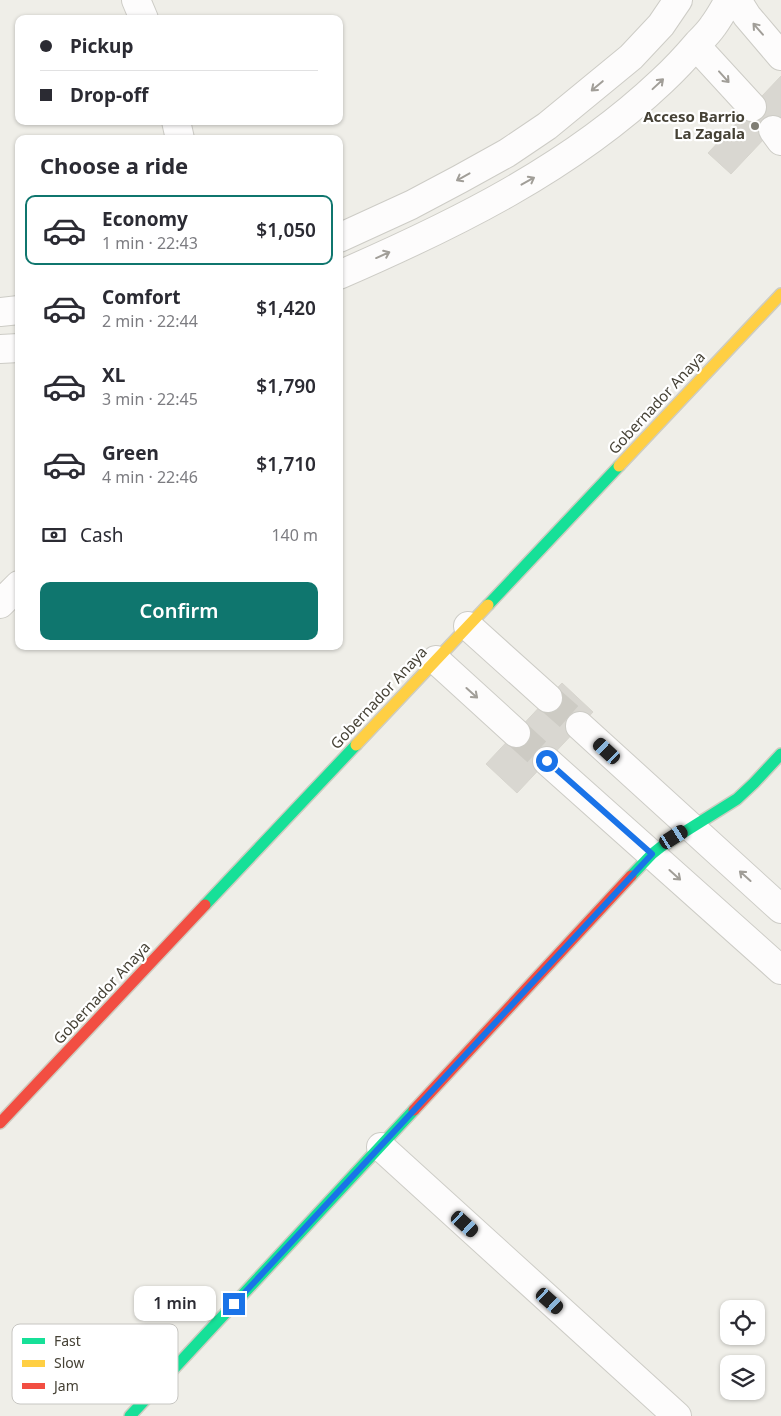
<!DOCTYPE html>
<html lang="en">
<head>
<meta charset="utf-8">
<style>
	:root { --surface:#fff; --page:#f7f7f7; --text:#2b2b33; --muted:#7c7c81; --line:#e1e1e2; --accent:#0f766e }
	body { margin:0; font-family:"Noto Sans",sans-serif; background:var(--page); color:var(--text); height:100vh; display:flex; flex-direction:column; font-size:19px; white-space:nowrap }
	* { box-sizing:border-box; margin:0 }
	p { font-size:16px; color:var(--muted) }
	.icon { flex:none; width:28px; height:28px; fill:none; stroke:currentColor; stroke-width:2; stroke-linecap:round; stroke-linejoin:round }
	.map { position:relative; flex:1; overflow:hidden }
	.details { position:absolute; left:15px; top:135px; width:328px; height:515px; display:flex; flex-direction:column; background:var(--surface); border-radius:10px; box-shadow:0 1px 4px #0004 }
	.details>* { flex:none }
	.hud { position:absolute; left:15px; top:15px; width:328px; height:110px; border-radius:10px; box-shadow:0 1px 4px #0004; display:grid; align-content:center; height:110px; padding:0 25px; background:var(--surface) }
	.tools { position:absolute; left:720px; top:1300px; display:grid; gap:10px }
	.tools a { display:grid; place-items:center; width:45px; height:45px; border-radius:10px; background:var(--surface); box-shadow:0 1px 4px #0004; font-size:25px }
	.end { position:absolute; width:22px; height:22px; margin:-11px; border:6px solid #1a73e8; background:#fff; box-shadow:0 0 0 2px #fff }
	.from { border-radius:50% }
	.bubble { position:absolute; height:35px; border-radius:10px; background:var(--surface); box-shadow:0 1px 4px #0004; font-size:16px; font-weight:600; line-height:35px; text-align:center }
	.car { position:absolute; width:15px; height:30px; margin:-15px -8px; border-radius:6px; box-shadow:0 0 4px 1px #0007; background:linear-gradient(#222 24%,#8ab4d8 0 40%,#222 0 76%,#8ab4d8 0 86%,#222 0) }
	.hud b { display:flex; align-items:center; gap:18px; height:48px; font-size:19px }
	.hud b+b { border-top:1px solid var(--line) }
	.hud i { width:12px; height:12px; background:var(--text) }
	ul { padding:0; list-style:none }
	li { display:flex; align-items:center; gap:15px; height:70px; margin:0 10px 8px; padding:0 15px; border:2px solid transparent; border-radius:10px }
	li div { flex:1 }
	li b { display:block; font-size:19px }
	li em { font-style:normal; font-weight:600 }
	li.selected { border-color:var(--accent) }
	li>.icon { width:45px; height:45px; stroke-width:1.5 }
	h2 { padding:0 25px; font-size:22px; line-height:60px }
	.pay { display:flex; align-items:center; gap:12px; height:55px; padding:0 25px; font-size:19px }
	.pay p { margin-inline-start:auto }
	.primary-button { display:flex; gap:10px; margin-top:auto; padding:10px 25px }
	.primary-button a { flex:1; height:58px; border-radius:10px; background:var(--accent); color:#fff; font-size:20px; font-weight:600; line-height:58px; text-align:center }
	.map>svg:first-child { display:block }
	.building { fill:#d9d7d1; stroke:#d7d5ce }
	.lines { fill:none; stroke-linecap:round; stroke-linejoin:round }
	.street-tunnel { stroke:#cdcbc4; stroke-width:28; stroke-dasharray:28 14; stroke-linecap:butt }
	.street-casing { stroke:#cdccc6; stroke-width:30 }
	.fast-casing { stroke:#ceccc0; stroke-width:14 }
	.slow-casing { stroke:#ceccc0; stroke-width:14 }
	.jam-casing { stroke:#ceccc0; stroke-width:14 }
	.street { stroke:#fdfcfc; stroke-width:28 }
	.fast { stroke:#16e098; stroke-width:11 }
	.slow { stroke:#ffcf43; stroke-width:11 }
	.jam { stroke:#f24e42; stroke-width:11 }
	.oneway { stroke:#a19e98 }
	.route { stroke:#1a73e8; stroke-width:6 }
	.poi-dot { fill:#807e74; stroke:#fff; stroke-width:2 }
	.labels { text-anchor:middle; stroke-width:4.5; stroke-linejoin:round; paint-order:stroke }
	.poi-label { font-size:15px; font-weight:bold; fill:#454135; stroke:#fff; text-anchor:end }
	.street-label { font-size:15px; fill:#454135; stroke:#fff }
	.key { fill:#fff; stroke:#c7c6c2; stroke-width:1 }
	.key-label { font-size:14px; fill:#454135 }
</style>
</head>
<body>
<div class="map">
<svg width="781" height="1416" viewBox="0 0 781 1416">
	<rect width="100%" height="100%" fill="#efeee8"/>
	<!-- building -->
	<path class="building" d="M781,76V121L731,174L708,153Z
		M562,683L593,712L517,793L486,764Z"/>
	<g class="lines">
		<!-- street-tunnel -->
		<path class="street-tunnel" d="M548,698L580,726
			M516,733L547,761"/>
		<!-- street casing -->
		<g class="street-casing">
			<path id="street" d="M136,0L144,19
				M737,0L747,16L781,56
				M696,46L752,107
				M176,121L180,139
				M773,130L781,141
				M339,238L411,205L460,179L507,153L547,126L631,57L661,25L678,0
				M339,275C454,225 569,169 662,81C675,69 687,56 698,43C703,38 709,32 713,26C719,18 724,9 729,0
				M0,312L19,310
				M0,349L19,348
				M0,604L19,585
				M468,626L548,698
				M436,660L516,733
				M580,726L781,909
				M547,761L781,970
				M381,1147L677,1416"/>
		</g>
		<!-- fast casing -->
		<g class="fast-casing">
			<path id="fast" d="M488,605L619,466
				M631,876L652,854L662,846L737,799L754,783L781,754
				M205,905L356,745
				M130,1416L414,1110"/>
		</g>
		<!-- slow casing -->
		<g class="slow-casing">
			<path id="slow" d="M619,466L781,294
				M356,745L488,605"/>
		</g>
		<!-- jam casing -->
		<g class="jam-casing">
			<path id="jam" d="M414,1110L631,876
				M0,1123L205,905"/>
		</g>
		<!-- street -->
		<use href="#street" class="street"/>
		<!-- fast -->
		<use href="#fast" class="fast"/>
		<!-- slow -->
		<use href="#slow" class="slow"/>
		<!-- jam -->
		<use href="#jam" class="jam"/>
	</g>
	<!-- one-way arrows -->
	<defs><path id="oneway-shaft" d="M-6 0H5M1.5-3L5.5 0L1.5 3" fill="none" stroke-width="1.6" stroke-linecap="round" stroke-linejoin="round" transform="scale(1.25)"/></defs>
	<g class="oneway">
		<use href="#oneway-shaft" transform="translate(758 29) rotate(-131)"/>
		<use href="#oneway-shaft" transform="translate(724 77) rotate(48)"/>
		<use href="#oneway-shaft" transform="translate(658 84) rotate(-43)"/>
		<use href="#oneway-shaft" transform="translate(597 86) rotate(140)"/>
		<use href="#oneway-shaft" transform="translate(463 177) rotate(151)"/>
		<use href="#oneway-shaft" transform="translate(528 181) rotate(-29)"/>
		<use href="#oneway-shaft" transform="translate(383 255) rotate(-24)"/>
		<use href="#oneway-shaft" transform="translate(472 693) rotate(42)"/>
		<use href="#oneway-shaft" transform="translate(675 875) rotate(42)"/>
		<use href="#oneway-shaft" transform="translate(745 876) rotate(-138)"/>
	</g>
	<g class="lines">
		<!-- route -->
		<path class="route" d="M234,1304L652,854L547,761"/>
	</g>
	<!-- markers -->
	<circle class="poi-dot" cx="755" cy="126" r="5"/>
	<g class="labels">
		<!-- poi labels -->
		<g class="poi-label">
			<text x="745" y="122">Acceso Barrio<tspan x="745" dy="17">La Zagala</tspan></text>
		</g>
		<!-- street labels -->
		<g class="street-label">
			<text transform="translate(657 403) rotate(-47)" y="5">Gobernador Anaya</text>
			<text transform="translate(379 698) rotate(-47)" y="5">Gobernador Anaya</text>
			<text transform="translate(102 993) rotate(-47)" y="5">Gobernador Anaya</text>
		</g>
	</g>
	<!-- legend -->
	<rect x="12" y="1324" width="166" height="80" rx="8" class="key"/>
	<rect x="22" y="1338" width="23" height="6" fill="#16e098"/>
	<rect x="22" y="1360" width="23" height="7" fill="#ffcf43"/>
	<rect x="22" y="1383" width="23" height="6" fill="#f24e42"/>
	<g class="key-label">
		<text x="54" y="1346">Fast</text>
		<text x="54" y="1368">Slow</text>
		<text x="54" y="1391">Jam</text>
	</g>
</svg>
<div class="tools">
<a><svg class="icon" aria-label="locate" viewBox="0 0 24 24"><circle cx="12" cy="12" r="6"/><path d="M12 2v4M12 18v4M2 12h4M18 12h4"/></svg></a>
<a><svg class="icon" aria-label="layers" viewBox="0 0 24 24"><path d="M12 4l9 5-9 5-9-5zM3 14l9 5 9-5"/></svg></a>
</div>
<i class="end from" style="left:547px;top:761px"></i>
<i class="end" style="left:234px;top:1304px"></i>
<div class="bubble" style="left:134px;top:1286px;width:82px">1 min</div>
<i class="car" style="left:607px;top:751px;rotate:313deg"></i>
<i class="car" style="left:674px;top:837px;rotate:58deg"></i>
<i class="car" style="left:465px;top:1224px;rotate:132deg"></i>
<i class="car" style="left:550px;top:1301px;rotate:132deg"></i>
<div class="hud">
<b><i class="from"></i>Pickup</b>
<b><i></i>Drop-off</b>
</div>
<section class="details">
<h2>Choose a ride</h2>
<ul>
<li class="selected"><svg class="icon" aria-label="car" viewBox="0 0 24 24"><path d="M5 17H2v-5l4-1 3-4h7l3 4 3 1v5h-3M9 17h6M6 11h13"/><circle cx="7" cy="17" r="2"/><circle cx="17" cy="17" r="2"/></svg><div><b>Economy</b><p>1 min · 22:43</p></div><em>$1,050</em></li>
<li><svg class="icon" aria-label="car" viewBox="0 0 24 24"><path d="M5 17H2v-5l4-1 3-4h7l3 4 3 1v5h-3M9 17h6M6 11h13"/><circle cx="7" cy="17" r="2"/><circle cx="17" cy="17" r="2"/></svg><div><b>Comfort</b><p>2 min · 22:44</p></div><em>$1,420</em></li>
<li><svg class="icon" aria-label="car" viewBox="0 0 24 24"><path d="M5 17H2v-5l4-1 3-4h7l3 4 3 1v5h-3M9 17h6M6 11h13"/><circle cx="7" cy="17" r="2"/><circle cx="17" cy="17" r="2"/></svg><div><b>XL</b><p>3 min · 22:45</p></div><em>$1,790</em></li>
<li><svg class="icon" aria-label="car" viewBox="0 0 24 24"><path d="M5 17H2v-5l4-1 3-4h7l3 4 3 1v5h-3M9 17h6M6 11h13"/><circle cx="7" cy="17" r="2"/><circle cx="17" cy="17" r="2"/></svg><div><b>Green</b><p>4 min · 22:46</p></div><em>$1,710</em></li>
</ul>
<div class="pay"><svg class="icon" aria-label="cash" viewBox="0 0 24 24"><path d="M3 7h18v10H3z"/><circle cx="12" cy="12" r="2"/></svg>Cash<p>140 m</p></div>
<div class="primary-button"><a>Confirm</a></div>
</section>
</div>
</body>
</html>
